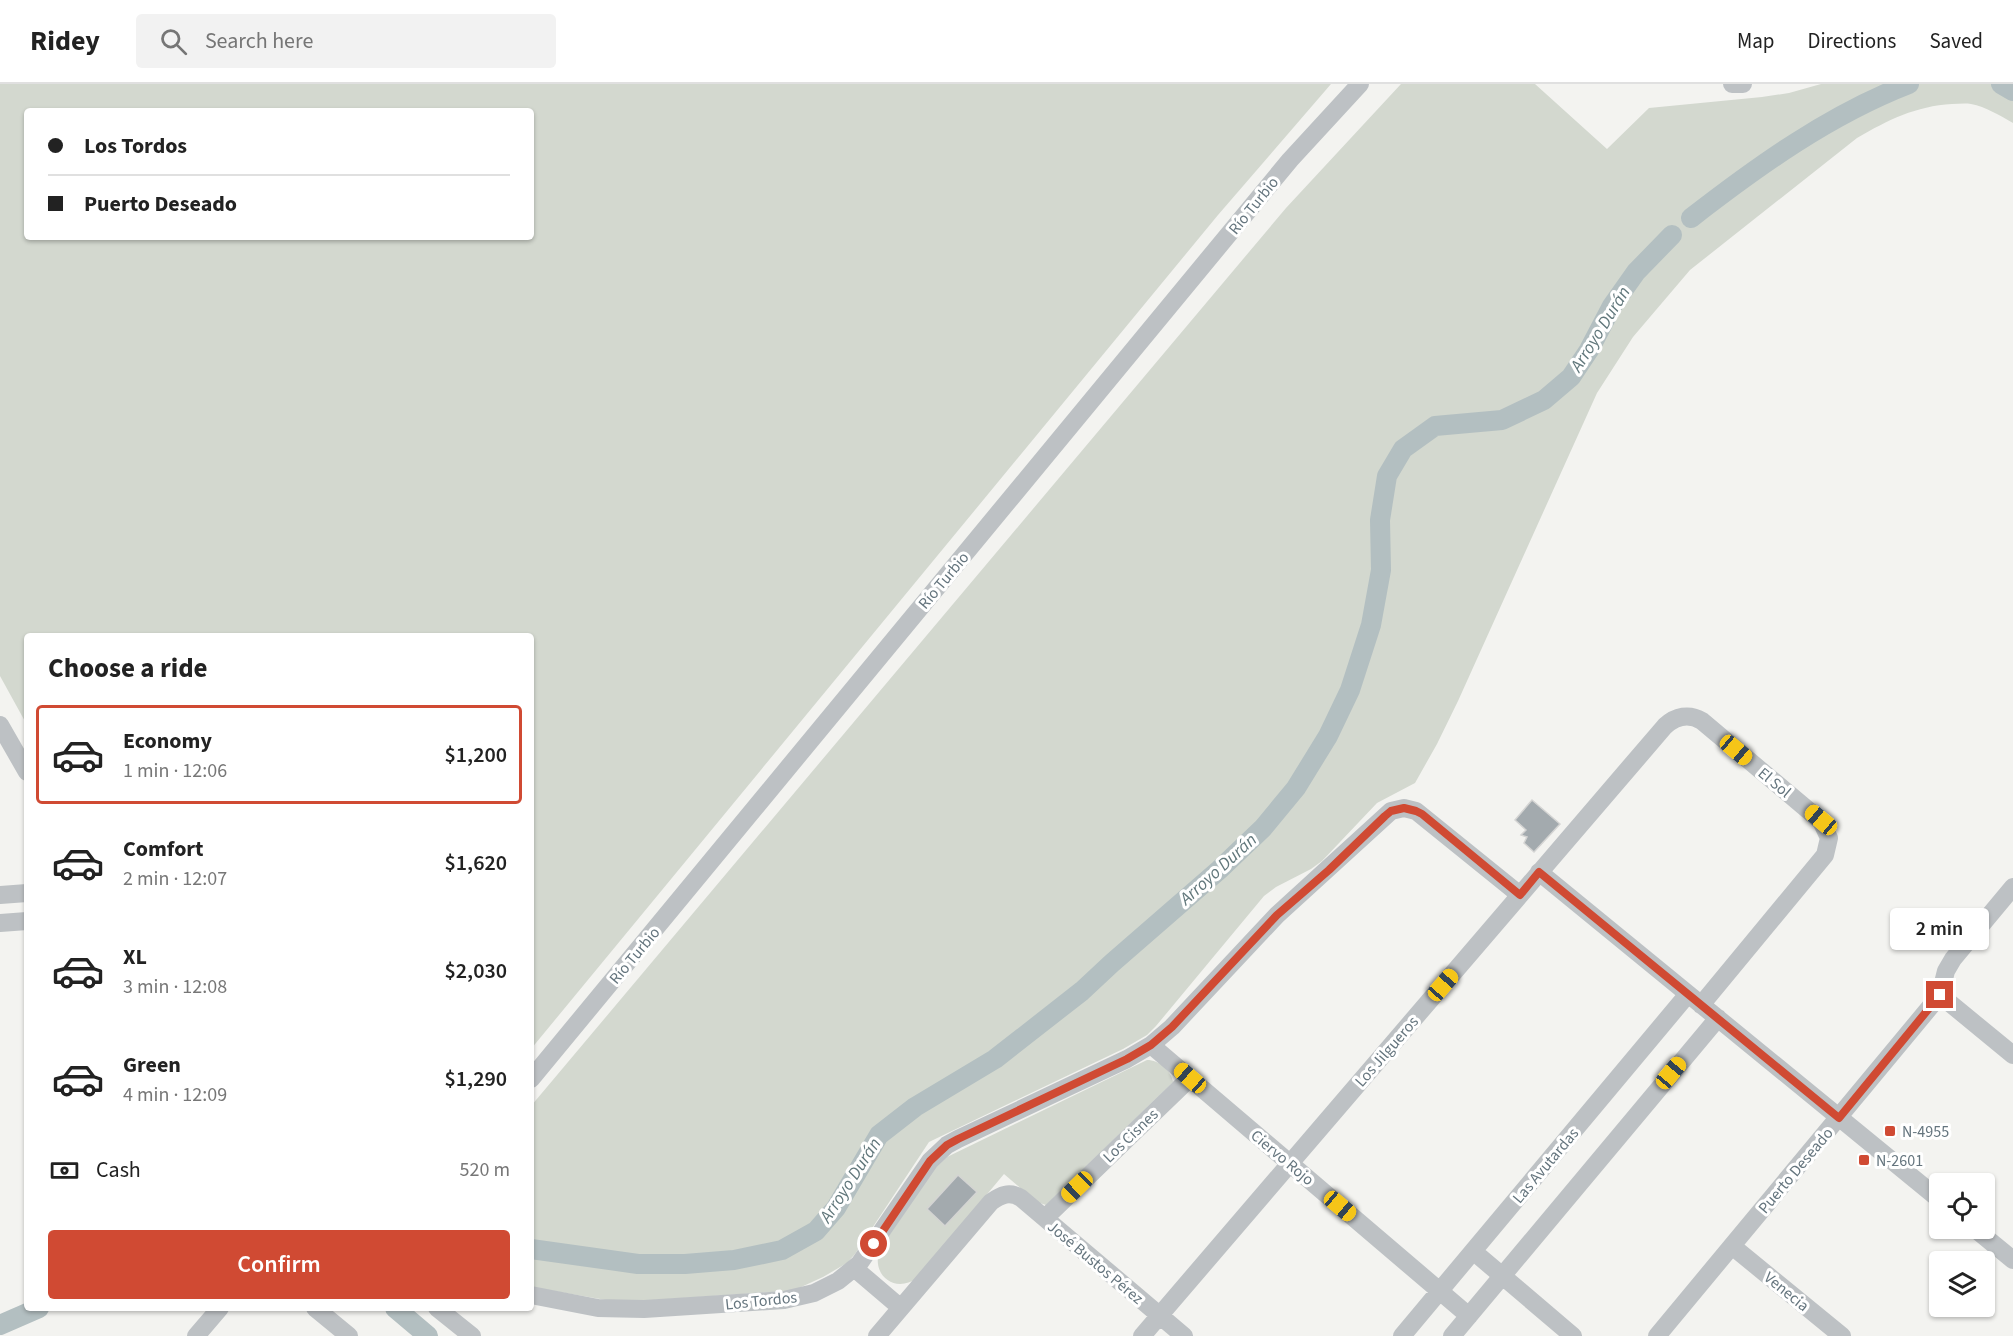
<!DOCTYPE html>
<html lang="en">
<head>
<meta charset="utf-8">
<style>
	:root { --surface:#fff; --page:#f2f2f2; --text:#222; --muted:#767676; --line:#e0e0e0; --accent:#d04a33 }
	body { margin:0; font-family:"Source Sans 3",sans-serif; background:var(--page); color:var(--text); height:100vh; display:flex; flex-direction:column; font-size:22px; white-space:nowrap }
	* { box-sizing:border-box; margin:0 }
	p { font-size:20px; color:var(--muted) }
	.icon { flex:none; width:33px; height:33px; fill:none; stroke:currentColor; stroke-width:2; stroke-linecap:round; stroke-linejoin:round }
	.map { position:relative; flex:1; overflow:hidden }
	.drawer { position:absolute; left:24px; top:549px; width:510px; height:678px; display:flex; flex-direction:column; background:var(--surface); border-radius:6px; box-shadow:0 2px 4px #0004 }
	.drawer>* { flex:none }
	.guide { position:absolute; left:24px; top:24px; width:510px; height:132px; border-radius:6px; box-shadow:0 2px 4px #0004; display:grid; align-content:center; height:132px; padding:0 24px; background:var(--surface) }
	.controls { position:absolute; left:1929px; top:1089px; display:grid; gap:12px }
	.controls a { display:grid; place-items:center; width:66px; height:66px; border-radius:6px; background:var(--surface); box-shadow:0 2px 4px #0004; font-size:30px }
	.end { position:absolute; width:27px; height:27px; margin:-14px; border:8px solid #d04a33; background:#fff; box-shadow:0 0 0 3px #fff }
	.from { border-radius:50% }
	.bubble { position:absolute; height:42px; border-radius:6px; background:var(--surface); box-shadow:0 2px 4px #0004; font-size:20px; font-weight:600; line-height:42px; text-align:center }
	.car { position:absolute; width:18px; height:36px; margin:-18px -9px; border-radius:8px; box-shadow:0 0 4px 2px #0007; background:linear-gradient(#f5c518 24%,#345 0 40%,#f5c518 0 76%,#345 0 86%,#f5c518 0) }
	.guide b { display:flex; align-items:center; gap:21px; height:57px; font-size:22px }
	.guide b+b { border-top:2px solid var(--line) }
	.guide i { width:15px; height:15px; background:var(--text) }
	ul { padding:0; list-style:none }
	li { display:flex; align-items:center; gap:18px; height:99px; margin:0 12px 9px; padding:0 12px; border:3px solid transparent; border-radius:6px }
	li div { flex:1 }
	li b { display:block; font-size:22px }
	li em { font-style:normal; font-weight:600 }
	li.current { border-color:var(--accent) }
	li>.icon { width:54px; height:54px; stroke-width:1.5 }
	h2 { padding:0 24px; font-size:27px; line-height:72px }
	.pay { display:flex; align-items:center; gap:15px; height:66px; padding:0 24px; font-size:22px }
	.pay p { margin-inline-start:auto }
	.button { display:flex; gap:12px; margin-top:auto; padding:12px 24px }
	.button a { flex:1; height:69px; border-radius:6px; background:var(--accent); color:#fff; font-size:24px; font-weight:600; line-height:69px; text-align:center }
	header { display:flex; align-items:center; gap:36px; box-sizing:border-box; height:84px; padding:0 30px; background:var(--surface); border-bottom:2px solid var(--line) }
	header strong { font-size:28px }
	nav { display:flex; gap:33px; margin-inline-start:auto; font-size:21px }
	.search { width:420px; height:54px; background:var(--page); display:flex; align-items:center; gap:15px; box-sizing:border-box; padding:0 21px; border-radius:6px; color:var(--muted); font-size:22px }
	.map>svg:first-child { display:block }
	.green { fill:#d3d8cf; fill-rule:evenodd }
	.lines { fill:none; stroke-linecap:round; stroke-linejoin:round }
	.canal { stroke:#b3bfc1; stroke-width:20 }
	.building { fill:#a3aaae; stroke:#d4d4d3; stroke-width:1.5 }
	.minor { stroke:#bdc1c4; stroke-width:18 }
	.route { stroke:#d04a33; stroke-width:8 }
	.poi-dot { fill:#d04a33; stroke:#fff; stroke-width:2 }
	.labels { text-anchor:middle; stroke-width:6; stroke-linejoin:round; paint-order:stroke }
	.street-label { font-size:16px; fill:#65757e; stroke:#fff }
	.poi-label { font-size:16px; fill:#65757e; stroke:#fff; text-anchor:start }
	.water-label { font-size:18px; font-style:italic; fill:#61777b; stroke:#fff }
</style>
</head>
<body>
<header>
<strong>Ridey</strong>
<div class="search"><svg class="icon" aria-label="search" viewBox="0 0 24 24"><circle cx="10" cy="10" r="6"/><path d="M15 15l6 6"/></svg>Search here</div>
<nav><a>Map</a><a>Directions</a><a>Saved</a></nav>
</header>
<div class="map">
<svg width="2013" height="1252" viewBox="0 0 2013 1252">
	<rect width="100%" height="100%" fill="#f3f3f0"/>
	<!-- green -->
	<path class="green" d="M0,0H1331L1218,131L531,965V552H27V641L0,592ZM27,27H531V153H27Z
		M1401,0H1535L1607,65L1649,24L1762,13L1789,9L1821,0H2013V39C1999,31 1986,23 1971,20C1965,19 1958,20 1952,20C1916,22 1888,36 1857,54L1690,186L1633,253L1597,309L1458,617L1437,660L1415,699L1377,719L1322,777L1311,785L1276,803L1264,812L1156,942L1147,951L1123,965L929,1058L855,1170L847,1179L823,1193L799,1204L787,1207L640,1217L606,1216L531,1203V1022L1286,124Z
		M1147,976C1159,976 1171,986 1173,998L1046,1121L1037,1118L1004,1090L917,1194C895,1210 870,1191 880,1165L934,1085L947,1073Z"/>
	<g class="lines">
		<!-- canal -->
		<path class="canal" d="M2001,0L2013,7
			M1691,134C1758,82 1829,31 1909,0
			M531,1165L638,1180H685L734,1176L782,1166L816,1147L836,1124L879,1051L915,1023L995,975L1082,907L1112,879L1219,786L1263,744L1296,704L1328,652L1350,606L1371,541L1381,486L1380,436L1387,392L1403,365L1435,342L1502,336L1544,316L1571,293L1589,266L1612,222L1636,188L1672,151
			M395,1224L428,1252
			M0,1241L39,1224"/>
	</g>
	<!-- building -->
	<path class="building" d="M1532,716L1560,740L1534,768L1524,759L1527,753L1521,751L1526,746L1515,736Z
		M958,1091L977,1108L945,1142L927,1125Z"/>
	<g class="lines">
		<!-- minor -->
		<path class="minor" d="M1732,0H1743
			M0,641L27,688
			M1539,788L1940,1116
			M0,811L27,809
			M0,839L27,837
			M1940,911L2013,971
			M1151,961L1469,1232
			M531,995L1290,76L1360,0
			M1045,1134L1190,994
			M1974,1144L2013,1176
			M1732,1162L1842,1252
			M1473,1167L1573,1252
			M854,1184L901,1224
			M531,1211L598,1224L644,1225L784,1216L814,1209L838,1197L859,1180L930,1077L947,1061L958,1055L1127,975L1151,961L1172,943L1277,831L1391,727L1404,724L1416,727L1520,811
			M315,1224L349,1252
			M437,1224L472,1252
			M196,1252L220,1224
			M877,1252L991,1118C1001,1111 1009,1107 1021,1114L1184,1252
			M1142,1252L1665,642C1676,632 1689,629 1702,637L1821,737L1829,754L1825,771L1701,921
			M1402,1252L1688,910
			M1452,1252L1718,934
			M1657,1252L1940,911L1946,887L1953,875L2013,803"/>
	</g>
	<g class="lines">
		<!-- route -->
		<path class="route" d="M874,1160L930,1077L947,1061L958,1055L1127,975L1151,961L1172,943L1277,831L1329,786L1385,732L1391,727L1404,724L1416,727L1422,730L1520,811L1539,788L1839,1034L1940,911"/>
	</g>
	<!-- markers -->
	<g class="poi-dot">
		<rect x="1884" y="1041" width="12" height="12" rx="3"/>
		<rect x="1858" y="1070" width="12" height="12" rx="3"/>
	</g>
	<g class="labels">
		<!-- street labels -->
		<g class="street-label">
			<text transform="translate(1253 121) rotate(-51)" y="6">Río Turbio</text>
			<text transform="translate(943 496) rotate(-50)" y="6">Río Turbio</text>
			<text transform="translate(1775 698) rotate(40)" y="6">El Sol</text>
			<text transform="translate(634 871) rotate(-50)" y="6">Río Turbio</text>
			<text transform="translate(1386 967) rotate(-49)" y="6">Los Jilgueros</text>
			<text transform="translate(1130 1051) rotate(-44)" y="6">Los Cisnes</text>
			<text transform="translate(1283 1073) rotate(40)" y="6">Ciervo Rojo</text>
			<text transform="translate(1545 1081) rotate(-50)" y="6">Las Avutardas</text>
			<text transform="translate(1795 1086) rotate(-50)" y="6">Puerto Deseado</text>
			<text transform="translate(1096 1178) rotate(40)" y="6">José Bustos Pérez</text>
			<text transform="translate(1787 1207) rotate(39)" y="6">Venecia</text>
			<text transform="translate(761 1216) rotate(-6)" y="6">Los Tordos</text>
		</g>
		<!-- poi labels -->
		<g class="poi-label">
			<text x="1902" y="1053">N-4955</text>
			<text x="1876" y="1082">N-2601</text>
		</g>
		<!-- water labels -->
		<g class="water-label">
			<text transform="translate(1600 245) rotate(-58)" y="6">Arroyo Durán</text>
			<text transform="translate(1218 785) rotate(-42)" y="6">Arroyo Durán</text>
			<text transform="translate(850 1096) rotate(-57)" y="6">Arroyo Durán</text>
		</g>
	</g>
</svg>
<div class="controls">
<a><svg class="icon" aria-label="locate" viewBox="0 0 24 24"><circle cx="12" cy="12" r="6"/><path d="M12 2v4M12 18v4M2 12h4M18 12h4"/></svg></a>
<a><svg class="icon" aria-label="layers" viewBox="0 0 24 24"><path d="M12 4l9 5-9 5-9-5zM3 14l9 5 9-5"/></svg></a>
</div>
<i class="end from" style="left:874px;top:1160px"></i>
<i class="end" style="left:1940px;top:911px"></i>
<div class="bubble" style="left:1890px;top:824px;width:99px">2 min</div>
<i class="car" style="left:1736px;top:666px;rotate:130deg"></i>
<i class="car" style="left:1821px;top:736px;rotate:310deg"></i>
<i class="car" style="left:1443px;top:901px;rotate:41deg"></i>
<i class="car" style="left:1671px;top:989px;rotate:40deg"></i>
<i class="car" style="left:1190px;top:994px;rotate:311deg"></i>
<i class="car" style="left:1077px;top:1103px;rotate:226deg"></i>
<i class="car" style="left:1340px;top:1122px;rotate:130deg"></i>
<div class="guide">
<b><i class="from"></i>Los Tordos</b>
<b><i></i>Puerto Deseado</b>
</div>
<section class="drawer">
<h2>Choose a ride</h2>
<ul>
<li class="current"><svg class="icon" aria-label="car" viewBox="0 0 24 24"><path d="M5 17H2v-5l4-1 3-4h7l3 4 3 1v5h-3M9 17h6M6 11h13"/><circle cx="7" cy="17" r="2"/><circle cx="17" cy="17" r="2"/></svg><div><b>Economy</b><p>1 min · 12:06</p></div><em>$1,200</em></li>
<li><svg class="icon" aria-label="car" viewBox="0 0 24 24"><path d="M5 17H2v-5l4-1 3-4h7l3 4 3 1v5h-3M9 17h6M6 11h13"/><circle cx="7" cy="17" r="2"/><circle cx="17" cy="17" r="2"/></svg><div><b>Comfort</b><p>2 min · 12:07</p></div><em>$1,620</em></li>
<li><svg class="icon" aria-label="car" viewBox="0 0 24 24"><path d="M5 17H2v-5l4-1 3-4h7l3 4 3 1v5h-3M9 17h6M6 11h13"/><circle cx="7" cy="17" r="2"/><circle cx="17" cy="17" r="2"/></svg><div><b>XL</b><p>3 min · 12:08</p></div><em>$2,030</em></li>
<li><svg class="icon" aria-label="car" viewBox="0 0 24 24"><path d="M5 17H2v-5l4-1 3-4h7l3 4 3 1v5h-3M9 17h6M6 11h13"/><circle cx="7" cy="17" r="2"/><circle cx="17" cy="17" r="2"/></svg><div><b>Green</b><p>4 min · 12:09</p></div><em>$1,290</em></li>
</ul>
<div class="pay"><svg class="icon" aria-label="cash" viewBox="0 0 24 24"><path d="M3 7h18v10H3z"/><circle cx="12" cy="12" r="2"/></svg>Cash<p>520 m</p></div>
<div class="button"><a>Confirm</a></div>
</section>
</div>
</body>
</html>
